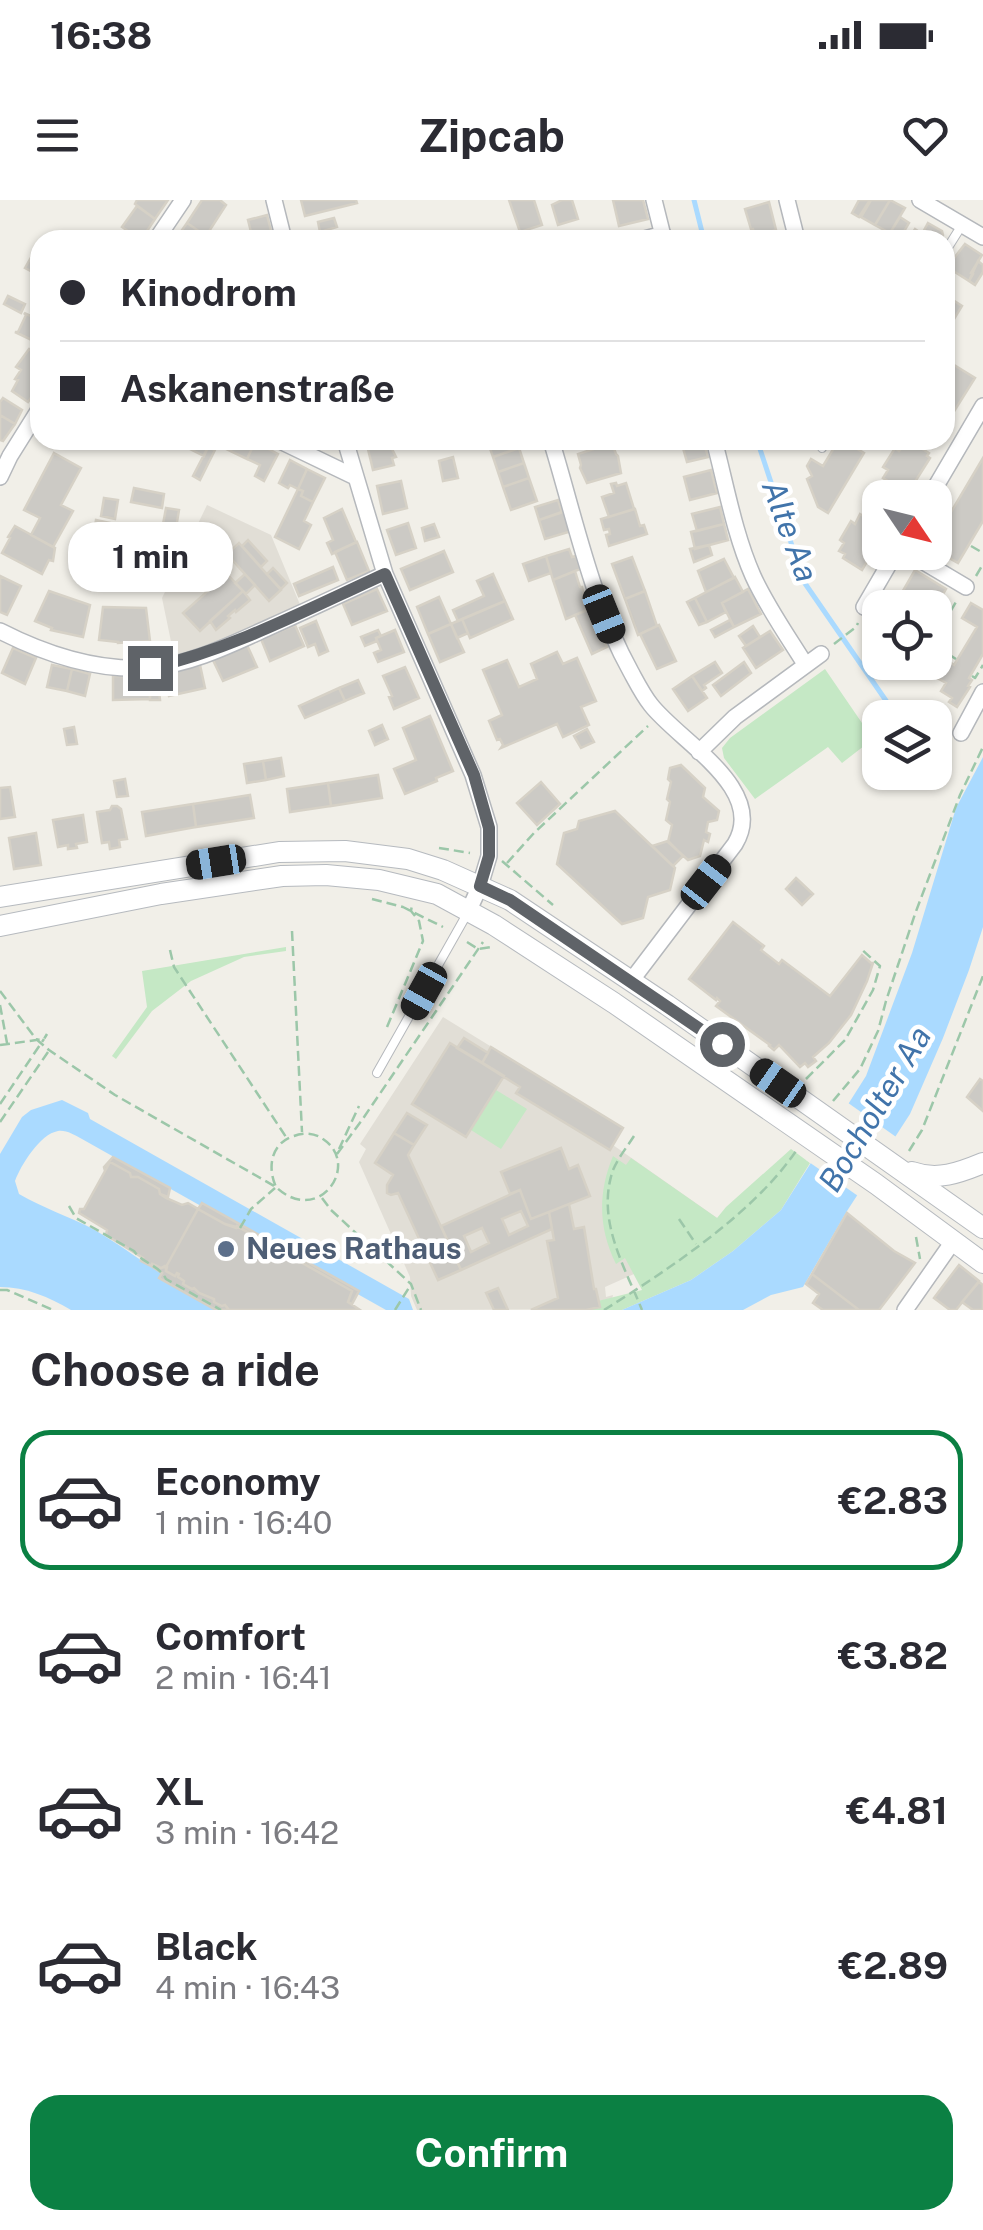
<!DOCTYPE html>
<html lang="en">
<head>
<meta charset="utf-8">
<style>
	:root { --surface:#fff; --page:#f7f7f7; --text:#2b2b33; --muted:#7c7c81; --line:#e1e1e2; --accent:#0b8043 }
	body { margin:0; font-family:"Public Sans",sans-serif; background:var(--page); color:var(--text); height:100vh; display:flex; flex-direction:column; font-size:38px; white-space:nowrap }
	* { box-sizing:border-box; margin:0 }
	p { font-size:32px; color:var(--muted) }
	.icon { flex:none; width:55px; height:55px; fill:none; stroke:currentColor; stroke-width:2; stroke-linecap:round; stroke-linejoin:round }
	.map { position:relative; height:1110px; overflow:hidden }
	.panel { display:flex; flex-direction:column; background:var(--surface); flex:1 }
	.panel>* { flex:none }
	.guide { position:absolute; left:30px; top:30px; width:925px; height:220px; border-radius:30px; box-shadow:0 2px 8px #0004; display:grid; align-content:center; height:220px; padding:0 30px; background:var(--surface) }
	.needle { width:65px; rotate:125deg }
	.buttons { position:absolute; left:862px; top:280px; display:grid; gap:20px }
	.buttons a { display:grid; place-items:center; width:90px; height:90px; border-radius:20px; background:var(--surface); box-shadow:0 2px 8px #0004; font-size:50px }
	.end { position:absolute; width:45px; height:45px; margin:-22px; border:12px solid #5f6368; background:#fff; box-shadow:0 0 0 5px #fff }
	.from { border-radius:50% }
	.bubble { position:absolute; height:70px; border-radius:30px; background:var(--surface); box-shadow:0 2px 8px #0004; font-size:32px; font-weight:700; line-height:70px; text-align:center }
	.car { position:absolute; width:30px; height:60px; margin:-30px -15px; border-radius:12px; box-shadow:0 0 8px 2px #0007; background:linear-gradient(#222 24%,#8ab4d8 0 40%,#222 0 76%,#8ab4d8 0 86%,#222 0) }
	.guide b { display:flex; align-items:center; gap:35px; height:95px; font-size:38px }
	.guide b+b { border-top:2px solid var(--line) }
	.guide i { width:25px; height:25px; background:var(--text) }
	ul { padding:0; list-style:none }
	li { display:flex; align-items:center; gap:30px; height:140px; margin:0 20px 15px; padding:0 10px; border:5px solid transparent; border-radius:30px }
	li div { flex:1 }
	li b { display:block; font-size:38px }
	li em { font-style:normal; font-weight:700 }
	li.active { border-color:var(--accent) }
	li>.icon { width:90px; height:90px; stroke-width:1.5 }
	h2 { padding:0 30px; font-size:45px; line-height:120px }
	.primary-button { display:flex; gap:20px; margin-top:auto; padding:20px 30px }
	.primary-button a { flex:1; height:115px; border-radius:30px; background:var(--accent); color:#fff; font-size:40px; font-weight:700; line-height:115px; text-align:center }
	.status { display:flex; justify-content:space-between; align-items:center; height:70px; padding:0 50px; background:var(--surface); direction:ltr }
	.status svg { height:28px; fill:currentColor }
	header { display:flex; justify-content:space-between; align-items:center; height:130px; padding:0 30px; background:var(--surface); font-size:45px; font-weight:700 }
	.map>svg:first-child { display:block }
	.education { fill:#e1ded6 }
	.green { fill:#c5e8c5 }
	.water { fill:#aadaff }
	.pier { fill:#f1efe8 }
	.lines { fill:none; stroke-linecap:round; stroke-linejoin:round }
	.stream { stroke:#aadaff; stroke-width:5 }
	.building { fill:#cccac5; stroke:#d6d1c6; stroke-width:2.5; fill-rule:evenodd }
	.service-casing { stroke:#b5b8bc; stroke-width:10 }
	.minor-casing { stroke:#b5b8bc; stroke-width:18 }
	.secondary-casing { stroke:#b6babf; stroke-width:22 }
	.path { stroke:#9cc7a9; stroke-width:2.5; stroke-dasharray:10 5; stroke-linecap:butt }
	.service { stroke:#fff; stroke-width:8 }
	.minor { stroke:#fff; stroke-width:15 }
	.secondary { stroke:#fff; stroke-width:20 }
	.route { stroke:#5f6368; stroke-width:12 }
	.service-dot { fill:#5c6f8a; stroke:#fff; stroke-width:4 }
	.labels { text-anchor:middle; stroke-width:9; stroke-linejoin:round; paint-order:stroke }
	.service-label { font-size:30px; font-weight:bold; fill:#4e5e75; stroke:#fff; text-anchor:start }
	.water-label { font-size:32px; font-style:italic; fill:#4174aa; stroke:#fff }
</style>
</head>
<body>
<div class="status"><b>16:38</b><svg viewBox="0 0 49 12"><path d="M0 12V9h3v3zM5 12V6h3v6zM10 12V3h3v9zM15 12V0h3v12zM26 1h20v11H26zM47 4h2v5h-2z"/></svg></div>
<header><svg class="icon" aria-label="menu" viewBox="0 0 24 24"><path d="M4 6h16M4 12h16M4 18h16"/></svg>Zipcab<svg class="icon" aria-label="heart" viewBox="0 0 24 24"><path d="M12 20l-8-8c-3-5 5-10 8-4 3-6 11-1 8 4z"/></svg></header>
<div class="map">
<svg width="983" height="1110" viewBox="0 0 983 1110">
	<rect width="100%" height="100%" fill="#f1efe8"/>
	<!-- education -->
	<path class="education" d="M207,305L271,335L301,407L226,441L174,456L162,398Z
		M443,817L623,928L613,945L720,1020L634,1074L605,1087L606,1097L613,1095L611,1104L600,1109L417,1110L411,1096L410,1077L359,962L366,949L360,944Z"/>
	<!-- green -->
	<path class="green" d="M825,469L873,539L842,563L828,547L755,599L724,558L722,548L730,538Z
		M286,747V751L244,757L191,781L152,811L116,859L112,856L147,807L142,771Z
		M496,890L527,909L501,949L471,930Z
		M791,949L810,963L781,1010L733,1051L691,1080L622,1110H586L599,1107L598,1101L642,1090L625,1058L616,1064C598,1028 598,992 613,956L626,965L631,958L717,1018L726,1007Z"/>
	<!-- water -->
	<path class="water" d="M983,557V727L969,770L943,838L910,914L847,1011L803,1087L771,1095L743,1110H622L691,1080L733,1051L781,1010L866,876L912,753L956,608Z
		M62,900L88,913L90,919L409,1099L413,1110H386L82,939C74,935 67,930 58,931C40,934 21,965 15,981L19,994C43,1008 68,1016 93,1029C116,1042 138,1059 161,1073L159,1078L216,1110H71C49,1097 26,1087 0,1087V954L22,917L31,910Z"/>
	<!-- pier -->
	<path class="pier" d="M844,900L899,939L861,998L806,960Z"/>
	<g class="lines">
		<!-- stream -->
		<path class="stream" d="M694,0L704,40
			M757,240L804,382L898,518
			M935,554L940,558"/>
	</g>
	<!-- building -->
	<path class="building" d="M137,0H168L155,19L135,4Z
		M202,0H220L226,5L206,36L187,23Z
		M301,0H356L357,3L305,16Z
		M509,0H534L542,25L520,32Z
		M562,0H572L578,19L558,25L552,5Z
		M613,0H643L648,19L619,26Z
		M859,0H870L859,17L852,13Z
		M871,0H890L875,25L861,17Z
		M890,0L905,8L890,33L875,25Z
		M769,2L776,30L755,36L753,29H751L745,9Z
		M137,6L155,19L141,40L122,27Z
		M267,15L273,39L253,40L248,20Z
		M900,17L909,23L899,40H896L888,36Z
		M334,18L337,27L320,32L318,22Z
		M187,23L206,36L203,40H175Z
		M928,23L942,31L943,35L940,40H908L915,29L922,34Z
		M965,44L982,55L971,73L973,74L969,81L947,67Z
		M33,54L40,58V76L25,68Z
		M978,61L983,65V72L975,85L969,81Z
		M945,95L962,106L954,119L945,114Z
		M8,96L25,104L21,113L4,104Z
		M24,113L40,120V144L15,132H18L26,115Z
		M29,149L40,154V185L28,202L12,191L18,180L15,179L21,170L16,167Z
		M946,160L975,178L953,213L945,208Z
		M3,198L22,210L15,224L0,215V202Z
		M0,215L15,224L3,241L0,240Z
		M185,240H211L204,256L182,245Z
		M228,240H250L255,242L247,259L224,248Z
		M487,240H517L519,248L493,257Z
		M686,240H703L708,257L687,262L681,241Z
		M388,241L396,257L392,258L394,265L373,270L367,245Z
		M844,241L864,253L828,313L818,307L807,279L812,276L807,266L811,259L823,266L835,246L840,248Z
		M910,241L929,253L927,256L930,258L908,293L883,278L888,270L883,267L895,248L899,251L905,243L908,244Z
		M255,242L278,254L264,281L255,276L260,265L247,259Z
		M612,243L616,254L618,256L621,273L587,283L580,268L581,265L578,254Z
		M208,247L215,250L200,280L193,276Z
		M519,248L524,263L498,272L493,257Z
		M54,253L81,268L61,305L73,311L53,347L31,335L40,318L24,310Z
		M453,257L458,278L443,281L439,261Z
		M983,258V321L958,363L935,350V339Z
		M290,260L307,269L298,289L290,285L288,288L279,283Z
		M524,263L529,278L503,287L498,272Z
		M307,269L325,278L313,302L301,296L303,291L298,289Z
		M711,270L717,293L690,300L684,277Z
		M529,278L537,301L511,310L503,287Z
		M401,281L407,308L383,314L377,286Z
		M616,283L617,286L626,283L634,309L609,317L602,297L614,293L611,284Z
		M134,288L164,294L162,308L131,302Z
		M298,289L303,291L301,296L313,302L304,321L311,325L299,349L275,337Z
		M104,298L118,300L115,319L101,316Z
		M558,300L562,312L539,320L535,307Z
		M720,307L724,324L697,331L692,314Z
		M166,308L179,310L170,365L156,362Z
		M342,309L356,342L332,354L327,343L333,340L324,318Z
		M635,309L640,326L644,325L647,334L609,346L606,335L610,334L609,329L604,330L601,319Z
		M566,311L572,331L545,339L539,320Z
		M860,314L880,327V340L862,370L843,358L845,354L839,351L844,343L840,340L851,321L855,324Z
		M96,320L110,323L105,354L91,352Z
		M408,323L416,348L396,355L387,330Z
		M434,324L439,337L425,341L422,328Z
		M724,324L728,340L695,349L691,332Z
		M15,326L55,348L53,361L49,360L42,374L2,353L10,338L8,337Z
		M248,340L267,361L261,367L242,346Z
		M357,342L369,371L347,380L335,352Z
		M239,343L281,390L269,401L227,354Z
		M709,345L712,355L694,362L690,349Z
		M569,349L572,357L576,356L580,369L553,380L546,356Z
		M444,351L453,372L410,390L401,369Z
		M546,356L551,373L529,381L523,364Z
		M632,357L645,391L625,399L612,364Z
		M724,359L734,378L706,392L698,371Z
		M119,362L156,369L154,382L117,376Z
		M333,367L338,380L299,396L294,384Z
		M273,368L287,383L281,389L267,374Z
		M915,370L946,389L935,408H893Z
		M575,371L580,387H582L587,410L566,419L553,380Z
		M227,374L243,391L200,431L183,413Z
		M245,374L255,385L246,394L235,383Z
		M493,374L505,401L458,421L453,410L484,396L477,381Z
		M0,376L21,386L7,415L0,412Z
		M735,377L743,392L722,403L726,412L707,422L695,398Z
		M377,389L387,411L352,425L343,404Z
		M748,389L761,414L734,427L722,403Z
		M49,391L90,405L83,437L51,430L52,428L35,421Z
		M243,391L250,400L236,412L235,410L228,416L230,418L216,430L210,421Z
		M645,391L657,426L638,435L625,399Z
		M439,397L451,424L428,434L417,407Z
		M695,398L707,422L699,425L687,402Z
		M505,401L513,419L470,438L462,419Z
		M971,403L983,410V454L969,478L972,480L968,486L970,487L957,507L949,502L952,498L941,491L946,483L930,474L941,456L954,465L977,427L962,418Z
		M103,407L146,408L150,441L118,443V442L99,440Z
		M590,409L607,447L592,454L575,415Z
		M462,419L468,433L457,438L451,424Z
		M730,420L734,427L715,437L711,430Z
		M316,421L328,451L319,455L315,444L308,447L300,428Z
		M451,424L464,452L440,462L428,434Z
		M295,425L304,446L270,461L261,439Z
		M659,425L676,461L657,469L640,434Z
		M753,426L760,437L746,446L739,436Z
		M378,430L381,436L376,438L377,441L365,446L361,437Z
		M395,430L404,452L378,462L374,453L381,450L376,438Z
		M770,431L783,450L756,468L743,448Z
		M247,445L257,467L223,481L213,460Z
		M13,448L36,458L25,484L2,473Z
		M557,452L563,464L577,458L596,501L581,507L589,525L563,537L557,524L501,548L503,545L500,539L497,540L489,521L502,515L483,470L507,460L519,487L537,479L531,464Z
		M715,462L722,473L704,485L706,488L702,491L692,476Z
		M744,462L751,473L721,496L713,485Z
		M52,465L72,469L67,491L47,487Z
		M200,465L205,488L169,496L164,473Z
		M405,467L419,498L394,509L389,497L392,496L383,476Z
		M72,469L90,474L85,496L67,491Z
		M113,476H149L150,499L113,500Z
		M692,476L707,498L688,511L673,489Z
		M358,480L364,493L345,501L339,488Z
		M158,481L160,500H150V482Z
		M339,488L345,501L305,518L299,506Z
		M430,516L453,571L436,578L437,581L405,594L394,569L416,560L403,528Z
		M382,525L388,539L375,545L369,531Z
		M74,527L77,544L67,545L64,529Z
		M587,529L594,542L581,548L574,536Z
		M281,558L284,576L266,580L263,561Z
		M263,561L266,580L247,583L244,564Z
		M681,565L705,588L703,597L719,611L717,620L708,622L706,632L710,634L708,642L704,640L700,656L688,660L668,642L672,625L666,620L670,602L667,599L671,582L668,579L670,568Z
		M378,575L382,598L331,606L328,583Z
		M125,579L128,596L117,597L114,581Z
		M541,582L560,604L537,625L517,603Z
		M328,583L331,606L290,612L287,589Z
		M10,587L15,617L0,619V588Z
		M250,595L254,618L196,627L193,604Z
		M193,604L196,627L146,636L142,612Z
		M112,606H117L121,609L127,639L119,640L120,647L110,649L109,642L102,643L97,612L110,610Z
		M615,611L675,668L670,690L648,697L643,718L622,724L557,664L564,633L577,629L579,621Z
		M83,615L87,642L76,644L77,648L68,649V645L58,647L53,620Z
		M36,633L41,665L14,669L9,638Z
		M668,641L683,656L673,666L652,646Z
		M796,678L813,694L802,705L786,689Z
		M733,722L764,746L761,750L779,764L782,760L830,796L862,755L871,763H873L867,781L851,815L829,843L813,857L816,861L808,867L805,863L800,867L779,845L774,850L769,846L770,845L716,806L720,801L717,798L716,800L689,779Z
		M464,838L488,853L482,863L457,848Z
		M450,843L504,876L466,937L412,904Z
		M491,847L623,928L610,950L516,893L520,887L482,863Z
		M980,879L983,881V911L967,897Z
		M407,913L427,925L414,945L394,933Z
		M394,933L414,945L408,955L461,1070L438,1080L398,993L391,995L387,993V985L393,975L375,963Z
		M561,948L569,969L578,965L590,996L531,1019L520,990L510,994L501,972Z
		M113,957L170,988L168,997L160,994L159,989L138,977H131L130,973L110,962L105,971L104,967Z
		M110,962L130,973L131,977H138L159,989L160,994L166,998L182,1005L188,1003L198,1009L166,1067L161,1068L153,1064L151,1066L141,1061L143,1058L106,1035L107,1030L79,1013L80,1009H84Z
		M520,990L531,1019L549,1012L552,1029L461,1070L441,1026ZM521,1011L528,1026L509,1035L502,1019ZM482,1028L489,1043L471,1052L464,1036Z
		M202,1003L359,1091L352,1104L348,1102L352,1091L237,1026L236,1028L225,1024L198,1009Z
		M569,1004L574,1029L584,1027L594,1089H596L600,1107L586,1110H531L558,1098L547,1041L554,1040L549,1012Z
		M198,1009L225,1024L240,1028L352,1091L348,1102L360,1110H229L225,1105L222,1106L214,1102V1099L199,1093L194,1088L192,1089L183,1084L184,1081L178,1077L179,1074L177,1073L175,1076L166,1071V1067Z
		M847,1013L894,1051L915,1063L879,1110H859L812,1074Z
		M152,1064L161,1068L165,1066L167,1067L166,1071L175,1076L177,1073L179,1074L178,1077L184,1081L183,1084L192,1089L194,1088L199,1093L214,1099V1102L222,1106L225,1105L229,1110H216L159,1078L162,1073L151,1066Z
		M959,1065L979,1081L956,1110H950L934,1098Z
		M812,1074L859,1110H823L813,1103L819,1094L806,1084Z
		M979,1082L983,1085V1110H973L962,1102Z
		M498,1088L508,1110H494L486,1093Z"/>
	<g class="lines">
		<!-- service casing -->
		<g class="service-casing">
			<path id="service" d="M945,52L962,25
				M822,248L827,240
				M377,873L467,714"/>
		</g>
		<!-- minor casing -->
		<g class="minor-casing">
			<path id="minor" d="M274,0L284,40
				M654,0L664,40
				M787,0L797,40
				M920,0L983,37
				M156,40L183,0
				M641,40L663,34
				M278,240L355,277
				M345,240L385,374L473,575L489,627V656L480,686L469,710
				M551,240C575,318 591,400 631,472C637,483 643,495 651,505C680,542 768,589 735,644L631,781
				M714,240C726,285 734,333 753,376C767,407 787,435 805,464
				M0,277L10,256L40,208
				M929,298L983,206
				M907,352L966,387
				M864,407L896,352
				M0,431C45,454 96,471 148,468C191,465 234,443 272,426C310,409 348,391 385,374
				M961,533L983,492
				M699,552L735,517L821,454
				M905,1110L954,1040"/>
		</g>
		<!-- secondary casing -->
		<g class="secondary-casing">
			<path id="secondary" d="M0,697L279,652L345,651L408,659L443,670L510,700L667,805L983,1028
				M0,726L161,694L282,676L326,675L379,680L437,694L494,725L614,803L876,984L983,1063
				M912,972C937,981 959,973 983,963"/>
		</g>
		<!-- path -->
		<path class="path" d="M971,346L983,353
			M976,376L983,364
			M935,437L956,402
			M834,444L856,427L858,423
			M935,446L956,459
			M972,476L975,478L983,465
			M439,648L470,653
			M502,661L553,705
			M507,663L534,633L648,526
			M372,699L403,707L443,727
			M292,731L302,932
			M467,742L478,749L491,747
			M170,750L174,767L286,937
			M0,791L36,839L49,850L115,895L276,987C318,1027 362,965 323,939C315,933 303,932 294,936C271,943 267,967 276,987
			M0,805L7,843
			M387,827L423,741L419,721L411,711L412,705
			M0,845L44,839L47,834
			M806,879L845,840L873,790L880,766L860,748
			M833,901L860,869L878,831L886,801L915,714L960,595L983,547
			M0,904L44,839
			M0,922L48,852
			M634,936C627,947 618,958 613,970C596,1020 624,1065 642,1110
			M339,949L359,906
			M909,951L922,930L983,776
			M337,954L362,920L483,742
			M322,998L331,1010L411,1084L421,1110
			M69,1006L76,1018L134,1051C142,1063 159,1065 166,1079L221,1110
			M679,1019L696,1044
			M240,1028L251,1009L275,988
			M916,1037L920,1059
			M0,1090H7L53,1110
			M395,1110L410,1086
			M604,1110C668,1070 754,1013 796,951"/>
		<!-- service -->
		<use href="#service" class="service"/>
		<!-- minor -->
		<use href="#minor" class="minor"/>
		<!-- secondary -->
		<use href="#secondary" class="secondary"/>
	</g>
	<g class="lines">
		<!-- route -->
		<path class="route" d="M150,468C233,449 308,409 385,374L474,575L489,628V656L480,686L510,700L722,844"/>
	</g>
	<!-- markers -->
	<circle class="service-dot" cx="226" cy="1049" r="10"/>
	<g class="labels">
		<!-- service labels -->
		<g class="service-label">
			<text x="246" y="1059">Neues Rathaus</text>
		</g>
		<!-- water labels -->
		<g class="water-label">
			<text transform="translate(790 331) rotate(70)" y="11">Alte Aa</text>
			<text transform="translate(875 909) rotate(-59)" y="11">Bocholter Aa</text>
		</g>
	</g>
</svg>
<div class="buttons">
<a><svg class="needle" viewBox="-14 -14 28 28"><path d="M0-13l5 13h-10z" fill="#e53935"/><path d="M0 13l5-13h-10z" fill="#7c7c81"/></svg></a>
<a><svg class="icon" aria-label="locate" viewBox="0 0 24 24"><circle cx="12" cy="12" r="6"/><path d="M12 2v4M12 18v4M2 12h4M18 12h4"/></svg></a>
<a><svg class="icon" aria-label="layers" viewBox="0 0 24 24"><path d="M12 4l9 5-9 5-9-5zM3 14l9 5 9-5"/></svg></a>
</div>
<i class="end from" style="left:722px;top:844px"></i>
<i class="end" style="left:150px;top:468px"></i>
<div class="bubble" style="left:68px;top:322px;width:165px">1 min</div>
<i class="car" style="left:604px;top:414px;rotate:158deg"></i>
<i class="car" style="left:216px;top:662px;rotate:261deg"></i>
<i class="car" style="left:706px;top:682px;rotate:38deg"></i>
<i class="car" style="left:424px;top:791px;rotate:209deg"></i>
<i class="car" style="left:778px;top:883px;rotate:305deg"></i>
<div class="guide">
<b><i class="from"></i>Kinodrom</b>
<b><i></i>Askanenstraße</b>
</div>
</div>
<section class="panel">
<h2>Choose a ride</h2>
<ul>
<li class="active"><svg class="icon" aria-label="car" viewBox="0 0 24 24"><path d="M5 17H2v-5l4-1 3-4h7l3 4 3 1v5h-3M9 17h6M6 11h13"/><circle cx="7" cy="17" r="2"/><circle cx="17" cy="17" r="2"/></svg><div><b>Economy</b><p>1 min · 16:40</p></div><em>€2.83</em></li>
<li><svg class="icon" aria-label="car" viewBox="0 0 24 24"><path d="M5 17H2v-5l4-1 3-4h7l3 4 3 1v5h-3M9 17h6M6 11h13"/><circle cx="7" cy="17" r="2"/><circle cx="17" cy="17" r="2"/></svg><div><b>Comfort</b><p>2 min · 16:41</p></div><em>€3.82</em></li>
<li><svg class="icon" aria-label="car" viewBox="0 0 24 24"><path d="M5 17H2v-5l4-1 3-4h7l3 4 3 1v5h-3M9 17h6M6 11h13"/><circle cx="7" cy="17" r="2"/><circle cx="17" cy="17" r="2"/></svg><div><b>XL</b><p>3 min · 16:42</p></div><em>€4.81</em></li>
<li><svg class="icon" aria-label="car" viewBox="0 0 24 24"><path d="M5 17H2v-5l4-1 3-4h7l3 4 3 1v5h-3M9 17h6M6 11h13"/><circle cx="7" cy="17" r="2"/><circle cx="17" cy="17" r="2"/></svg><div><b>Black</b><p>4 min · 16:43</p></div><em>€2.89</em></li>
</ul>
<div class="primary-button"><a>Confirm</a></div>
</section>
</body>
</html>
